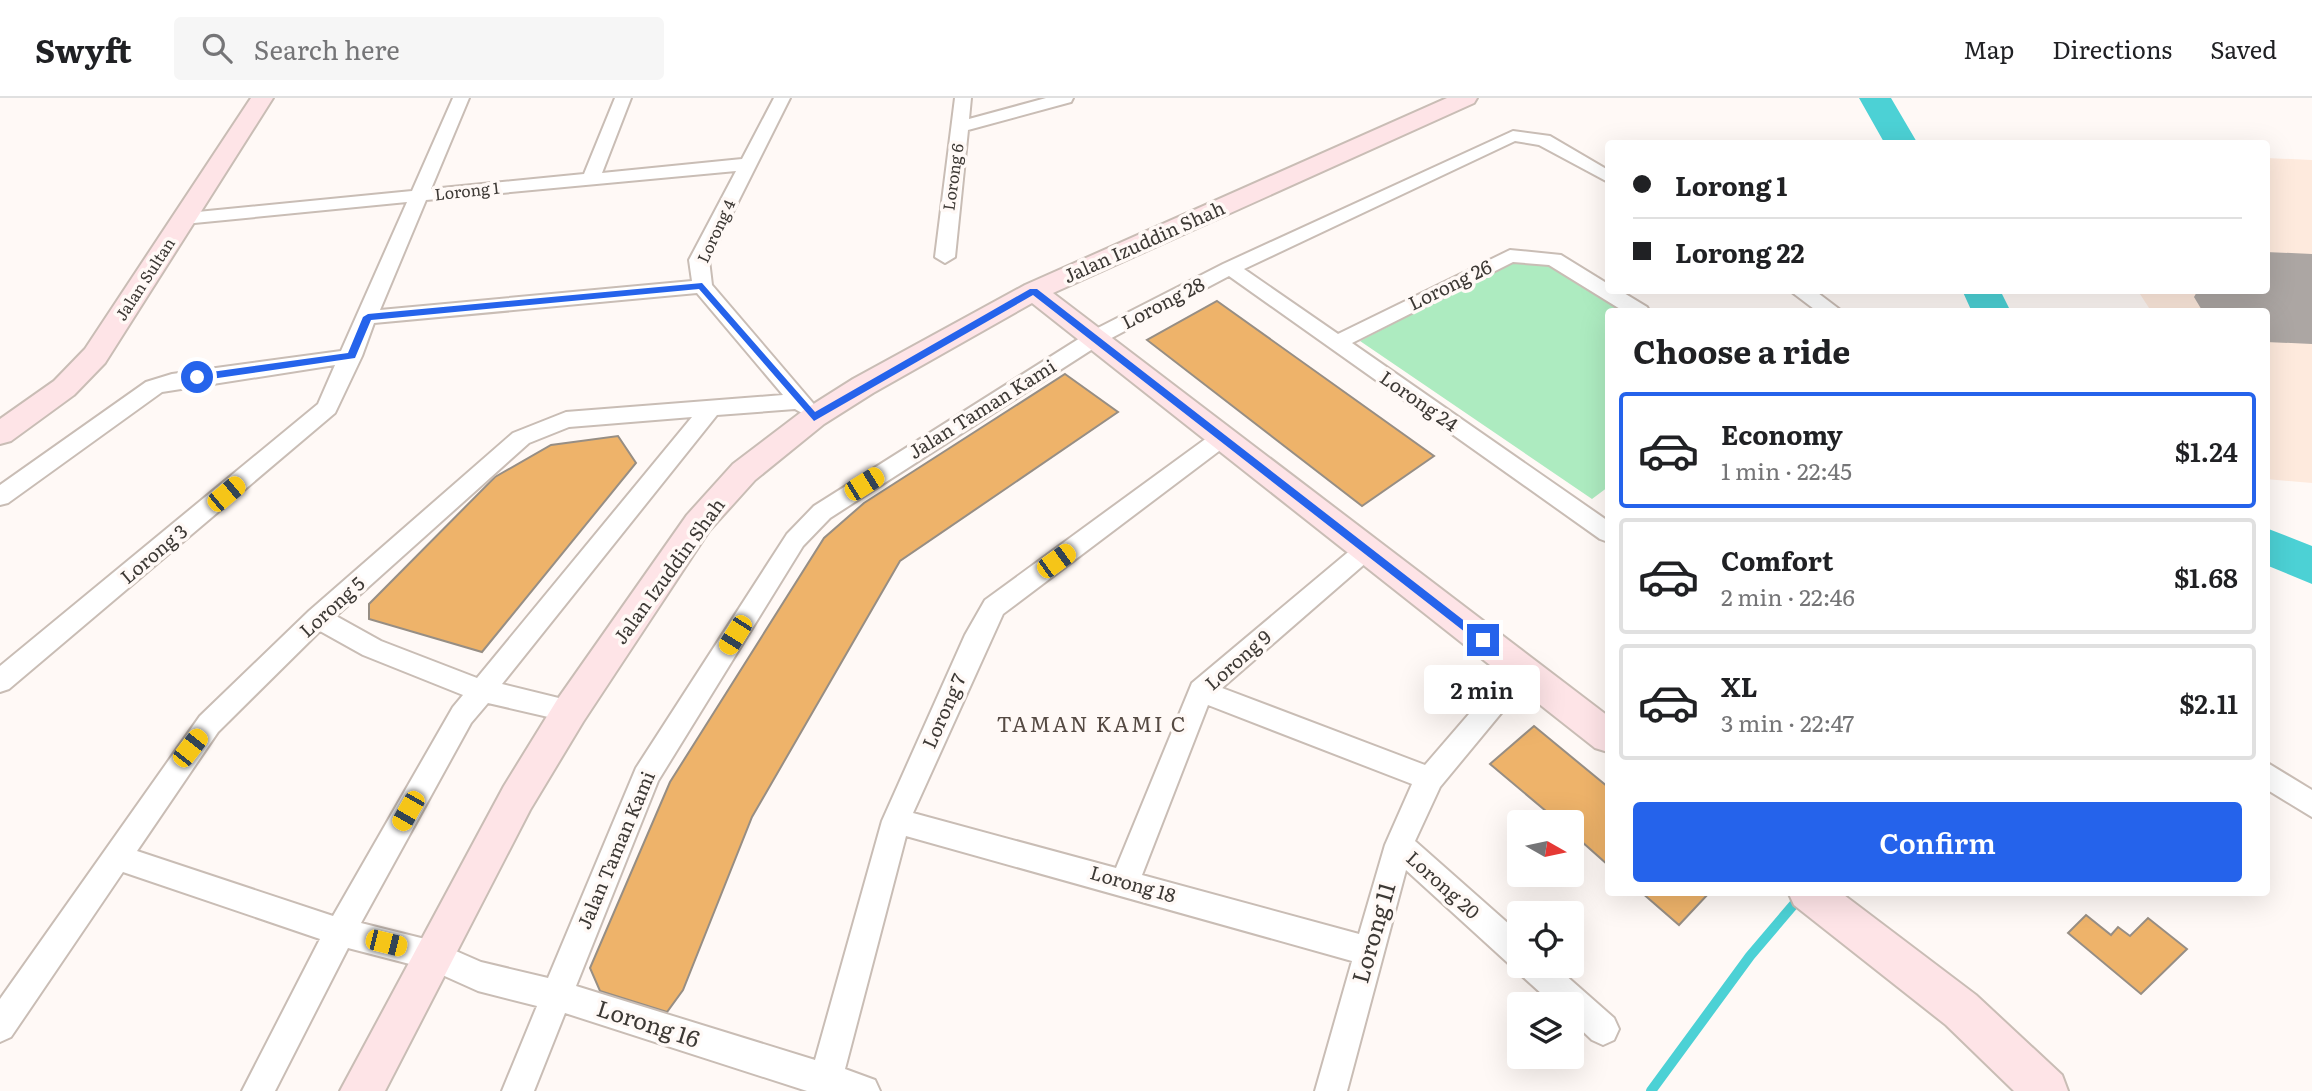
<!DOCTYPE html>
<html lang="en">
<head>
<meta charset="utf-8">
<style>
	:root { --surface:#fff; --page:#f6f6f6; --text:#202124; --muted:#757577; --line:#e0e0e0; --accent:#2563eb }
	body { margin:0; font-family:Literata,serif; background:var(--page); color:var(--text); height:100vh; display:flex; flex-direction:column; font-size:26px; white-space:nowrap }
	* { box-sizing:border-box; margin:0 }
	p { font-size:23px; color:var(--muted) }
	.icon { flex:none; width:38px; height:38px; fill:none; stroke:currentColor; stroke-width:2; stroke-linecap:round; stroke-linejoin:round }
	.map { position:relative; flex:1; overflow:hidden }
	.side { position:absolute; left:1605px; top:210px; width:665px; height:588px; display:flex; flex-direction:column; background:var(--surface); border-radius:7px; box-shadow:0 7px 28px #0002 }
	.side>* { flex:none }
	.guide { position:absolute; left:1605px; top:42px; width:665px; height:154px; border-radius:7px; box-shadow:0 7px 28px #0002; display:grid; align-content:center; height:154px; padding:0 28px; background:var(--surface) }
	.needle { width:46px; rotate:99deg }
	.controls { position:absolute; left:1507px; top:712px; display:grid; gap:14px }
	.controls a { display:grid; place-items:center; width:77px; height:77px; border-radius:7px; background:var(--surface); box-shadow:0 7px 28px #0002; font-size:35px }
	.end { position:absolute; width:32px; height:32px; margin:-16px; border:9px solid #2563eb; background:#fff; box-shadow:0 0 0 4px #fff }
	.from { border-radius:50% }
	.bubble { position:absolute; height:49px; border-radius:7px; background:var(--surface); box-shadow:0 7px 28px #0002; font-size:23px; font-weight:600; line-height:49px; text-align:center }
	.car { position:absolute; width:21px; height:42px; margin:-21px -10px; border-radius:9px; box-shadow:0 0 5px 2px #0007; background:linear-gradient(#f5c518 24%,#345 0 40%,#f5c518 0 76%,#345 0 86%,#f5c518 0) }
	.guide b { display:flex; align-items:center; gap:24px; height:66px; font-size:26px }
	.guide b+b { border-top:2px solid var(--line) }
	.guide i { width:18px; height:18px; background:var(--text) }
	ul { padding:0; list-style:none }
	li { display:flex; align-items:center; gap:21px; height:116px; margin:0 14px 10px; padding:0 14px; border:4px solid var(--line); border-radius:7px }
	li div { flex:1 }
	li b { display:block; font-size:26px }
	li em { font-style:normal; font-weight:600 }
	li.current { border-color:var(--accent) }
	li>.icon { width:63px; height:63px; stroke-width:1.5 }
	h2 { padding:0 28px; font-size:32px; line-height:84px }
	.action { display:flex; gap:14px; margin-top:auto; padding:14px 28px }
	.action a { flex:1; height:80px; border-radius:7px; background:var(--accent); color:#fff; font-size:28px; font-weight:600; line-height:80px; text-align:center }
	header { display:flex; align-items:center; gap:42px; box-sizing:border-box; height:98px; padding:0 35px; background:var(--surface); border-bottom:2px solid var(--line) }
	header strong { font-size:33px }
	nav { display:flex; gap:38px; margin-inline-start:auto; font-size:24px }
	.search { width:490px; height:63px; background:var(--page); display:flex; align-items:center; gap:18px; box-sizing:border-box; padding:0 24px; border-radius:7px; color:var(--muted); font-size:26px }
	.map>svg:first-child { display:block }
	.built { fill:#feeadd }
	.green { fill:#adebc0 }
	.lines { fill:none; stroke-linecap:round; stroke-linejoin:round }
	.stream { stroke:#4cd1d5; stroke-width:10 }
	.river { fill:#4cd1d5; fill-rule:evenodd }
	.runway { fill:#aca6a3; fill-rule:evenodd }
	.building { fill:#eeb36a; stroke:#978e84; stroke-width:2 }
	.street-casing { stroke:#c9bdb5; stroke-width:4 }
	.secondary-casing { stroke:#c9bdb5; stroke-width:4 }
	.street { fill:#fff; fill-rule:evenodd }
	.secondary { fill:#fee4e7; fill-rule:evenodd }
	.route { fill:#2563eb }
	.labels { text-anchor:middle; stroke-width:7; stroke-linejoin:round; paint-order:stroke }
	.far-street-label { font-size:16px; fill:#3d3935; stroke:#fff9f6 }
	.street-label { font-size:19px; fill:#3d3935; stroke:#fff9f6 }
	.neighbourhood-label { font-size:21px; letter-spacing:2px; fill:#554a43; stroke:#fff9f6 }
	.near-street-label { font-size:23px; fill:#3d3935; stroke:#fff9f6 }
</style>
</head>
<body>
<header>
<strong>Swyft</strong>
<div class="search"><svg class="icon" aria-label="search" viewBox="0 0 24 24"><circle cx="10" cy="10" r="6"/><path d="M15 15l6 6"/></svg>Search here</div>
<nav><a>Map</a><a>Directions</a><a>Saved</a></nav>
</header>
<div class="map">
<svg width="2312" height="993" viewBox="0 0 2312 993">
	<rect width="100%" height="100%" fill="#fff9f6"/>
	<!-- built -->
	<path class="built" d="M2266,60L2312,62V385L2266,381V214L2151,213L2138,193L2266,192Z"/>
	<!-- green -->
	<path class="green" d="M1512,164L1554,168L1623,213L1608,214V389L1592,401L1360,243Z"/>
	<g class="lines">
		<!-- stream -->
		<path class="stream" d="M1651,993L1750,858L1801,798"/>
		<!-- river -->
		<path class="river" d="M1859,0H1891L1918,46H1885Z
			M1962,192H2000L2011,214H1972Z
			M2266,430L2312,448V486L2266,467Z"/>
		<!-- runway -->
		<path class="runway" d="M2266,154L2312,156V246L2266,244V214H2203L2194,199L2198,192H2266Z"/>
	</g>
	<!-- building -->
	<path class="building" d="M1217,203L1434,358L1362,408L1147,242Z
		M1065,276L1118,314L900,463L752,719L683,892L667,914L600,893L590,870L670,684L824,440L864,405Z
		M618,338L636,365L482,554L369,521V506L495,379L551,347Z
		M1534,628L1608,689V767L1572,735V724H1559L1490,666Z
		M1641,794H1710L1679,827Z
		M2086,817L2111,837L2118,829L2130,838L2148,820L2187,851L2141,896L2068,835Z"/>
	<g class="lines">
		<!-- street casing -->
		<g class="street-casing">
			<path id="street" d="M453,0H469L431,91L584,76L615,0H631L602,75L742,61L774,0H790L709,162L712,187L818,311L815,316L807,318L795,311L717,317L502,586L579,605L583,613L579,621L570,624L488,605L471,625L361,825L433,843L481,864L548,880L636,670L787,436L814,408L1088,235L1223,166L1513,33L1550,38L1608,72V84L1539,47L1515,43L1244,171L1338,236L1510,152L1561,157L1608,186V192H1619L1647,209L1650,214H1625L1549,167L1513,164L1352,245L1608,423V444L1600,441L1229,178L1102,245L830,420L803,448L658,683L576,888L815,962L882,723L965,537L985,502L1215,334H1231L1234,339L1231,344L1003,516L913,715L1116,770L1192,585L1359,445L1367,442L1375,445L1379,451L1375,457L1222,590L1425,667L1513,565L1522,562L1531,565L1535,572L1531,579L1440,689L1415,743L1519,835V868H1555L1614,920L1619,931L1614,942L1603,947L1592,942L1572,923V906H1553L1522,878L1518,869L1508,865L1406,772L1347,993H1315L1352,863L906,738L845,971L875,982L880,993H807L565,915L534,993H502L537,908L478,893L429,871L348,850L275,993H242L320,841L123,774L11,939L0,944V901L200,618L309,513L513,335L566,314L783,297L697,195L374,225L362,258L335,315L9,591L0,594V568L318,306L335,267L162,294L8,405L0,407V387L146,284L172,276L341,253L407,104L184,126L177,124L175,120L177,116L412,93ZM736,73L689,162L692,183L380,212L426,102ZM692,319L477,580L381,543L336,518L529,345L569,329ZM320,533L363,557L463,597L453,609L333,818L137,753L218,634ZM1208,607L1412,686L1385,747L1359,836L1142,777Z
				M955,0H971L969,21L1046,0H1073L1071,4L968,32L955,159L945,165L935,159Z
				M1789,192H1814L1843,214H1818Z
				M2266,664L2312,692V719L2266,691Z"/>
		</g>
		<!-- secondary casing -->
		<g class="secondary-casing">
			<path id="secondary" d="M251,0H273L105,265L74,297L11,343L0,346V321L54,283L85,251Z
				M1447,0H1477L1474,5L1053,195L1608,618V654L1595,650L1032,205L873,295L824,326L755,382L709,433L583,624L530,712L385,993H340L504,688L557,602L687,417L733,366L804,312L853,281L1025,187Z
				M1788,794H1840L1976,897L2062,977L2068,993H2014L1946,927L1794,807Z"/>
		</g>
		<!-- street -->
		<use href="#street" class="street"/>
		<!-- secondary -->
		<use href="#secondary" class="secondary"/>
	</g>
	<!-- route -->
	<path class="route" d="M702,185L815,314L1030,191H1037L1489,542L1483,547L1479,545L1033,197L814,323L699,191L371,222L355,260L197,283L192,279L197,276L348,255L363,219L368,216Z"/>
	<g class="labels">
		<!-- far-street labels -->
		<g class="far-street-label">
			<text transform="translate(953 79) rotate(-82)" y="6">Lorong 6</text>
			<text transform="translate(467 93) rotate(-6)" y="6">Lorong 1</text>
			<text transform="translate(716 133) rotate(-65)" y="6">Lorong 4</text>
			<text transform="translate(145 181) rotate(-57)" y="6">Jalan Sultan</text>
		</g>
		<!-- street labels -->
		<g class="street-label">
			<text transform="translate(1144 144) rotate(-24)" y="7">Jalan Izuddin Shah</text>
			<text transform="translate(1450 187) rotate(-26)" y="7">Lorong 26</text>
			<text transform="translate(1163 205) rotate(-27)" y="7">Lorong 28</text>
			<text transform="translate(1419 303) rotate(35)" y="7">Lorong 24</text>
			<text transform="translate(982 311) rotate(-32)" y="7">Jalan Taman Kami</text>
			<text transform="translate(154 456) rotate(-40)" y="7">Lorong 3</text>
			<text transform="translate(669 473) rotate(-54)" y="7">Jalan Izuddin Shah</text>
			<text transform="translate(332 509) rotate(-42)" y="7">Lorong 5</text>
			<text transform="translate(1238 562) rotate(-41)" y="7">Lorong 9</text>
			<text transform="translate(944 613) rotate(-66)" y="7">Lorong 7</text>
			<text transform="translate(616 752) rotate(-67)" y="7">Jalan Taman Kami</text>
			<text transform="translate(1133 786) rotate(16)" y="7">Lorong 18</text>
			<text transform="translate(1443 787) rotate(42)" y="7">Lorong 20</text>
		</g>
		<!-- neighbourhood labels -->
		<g class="neighbourhood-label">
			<text x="1092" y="634">TAMAN KAMI C</text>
		</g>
		<!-- near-street labels -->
		<g class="near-street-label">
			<text transform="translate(1374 835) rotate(-74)" y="8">Lorong 11</text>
			<text transform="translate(648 926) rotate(18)" y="8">Lorong 16</text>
		</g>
	</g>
</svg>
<div class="controls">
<a><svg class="needle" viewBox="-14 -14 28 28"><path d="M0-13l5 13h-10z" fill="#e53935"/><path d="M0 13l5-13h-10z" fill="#757577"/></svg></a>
<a><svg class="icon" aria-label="locate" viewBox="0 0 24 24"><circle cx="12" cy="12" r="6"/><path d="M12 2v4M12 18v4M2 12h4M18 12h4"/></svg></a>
<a><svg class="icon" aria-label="layers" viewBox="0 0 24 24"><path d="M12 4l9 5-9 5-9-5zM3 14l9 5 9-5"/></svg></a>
</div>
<i class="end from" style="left:197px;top:279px"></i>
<i class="end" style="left:1483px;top:542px"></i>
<div class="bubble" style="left:1424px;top:567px;width:116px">2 min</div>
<i class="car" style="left:864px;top:386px;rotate:58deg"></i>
<i class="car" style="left:226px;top:396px;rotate:50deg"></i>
<i class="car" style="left:1056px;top:463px;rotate:54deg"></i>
<i class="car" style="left:735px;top:537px;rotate:212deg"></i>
<i class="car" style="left:190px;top:650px;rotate:38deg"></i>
<i class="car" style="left:408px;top:713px;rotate:210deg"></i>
<i class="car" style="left:386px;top:845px;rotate:104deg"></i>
<div class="guide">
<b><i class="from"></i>Lorong 1</b>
<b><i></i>Lorong 22</b>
</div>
<section class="side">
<h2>Choose a ride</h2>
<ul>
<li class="current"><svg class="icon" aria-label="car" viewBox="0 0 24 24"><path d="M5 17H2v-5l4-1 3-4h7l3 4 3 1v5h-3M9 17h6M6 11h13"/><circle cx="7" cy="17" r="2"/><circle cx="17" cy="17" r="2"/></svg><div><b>Economy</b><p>1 min · 22:45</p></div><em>$1.24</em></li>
<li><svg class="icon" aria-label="car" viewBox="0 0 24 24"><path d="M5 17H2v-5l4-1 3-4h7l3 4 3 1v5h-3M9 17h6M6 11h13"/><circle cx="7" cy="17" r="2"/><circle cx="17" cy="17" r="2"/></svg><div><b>Comfort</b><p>2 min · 22:46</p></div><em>$1.68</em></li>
<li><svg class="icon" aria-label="car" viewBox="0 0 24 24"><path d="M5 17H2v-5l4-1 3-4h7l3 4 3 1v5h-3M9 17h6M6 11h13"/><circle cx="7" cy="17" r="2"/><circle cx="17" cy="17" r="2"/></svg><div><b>XL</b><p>3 min · 22:47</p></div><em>$2.11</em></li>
</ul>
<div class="action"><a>Confirm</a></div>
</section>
</div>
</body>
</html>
